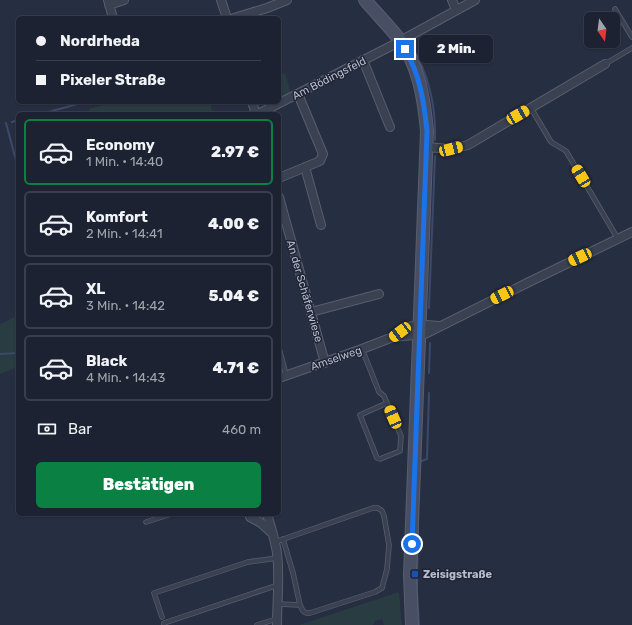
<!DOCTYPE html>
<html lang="de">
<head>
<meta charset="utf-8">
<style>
	:root { --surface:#1c2231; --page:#252a39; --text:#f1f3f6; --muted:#a0a4ab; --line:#3a3f4d; --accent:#0b8043 }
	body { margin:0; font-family:Rubik,sans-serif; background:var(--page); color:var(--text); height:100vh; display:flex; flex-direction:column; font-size:15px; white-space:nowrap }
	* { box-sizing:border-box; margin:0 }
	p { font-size:13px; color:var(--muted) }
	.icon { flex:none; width:22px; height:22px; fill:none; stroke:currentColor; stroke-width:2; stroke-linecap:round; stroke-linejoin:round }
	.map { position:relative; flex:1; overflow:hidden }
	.side { position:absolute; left:16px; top:112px; width:265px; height:404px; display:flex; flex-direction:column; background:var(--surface); border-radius:6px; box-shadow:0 1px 3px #0004,0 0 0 1px var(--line) }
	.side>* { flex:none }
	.guide { position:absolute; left:16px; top:16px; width:265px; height:88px; border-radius:6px; box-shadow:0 1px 3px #0004,0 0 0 1px var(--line); display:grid; align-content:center; height:88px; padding:0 20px; background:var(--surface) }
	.needle { width:26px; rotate:166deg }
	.buttons { position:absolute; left:584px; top:12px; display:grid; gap:8px }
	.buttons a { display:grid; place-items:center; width:36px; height:36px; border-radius:6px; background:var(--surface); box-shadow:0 1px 3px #0004,0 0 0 1px var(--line); font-size:20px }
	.end { position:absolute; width:18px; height:18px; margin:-9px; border:5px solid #1a73e8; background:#fff; box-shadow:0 0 0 2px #fff }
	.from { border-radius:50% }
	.bubble { position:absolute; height:28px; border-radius:6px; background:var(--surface); box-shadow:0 1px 3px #0004,0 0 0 1px var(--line); font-size:13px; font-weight:800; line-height:28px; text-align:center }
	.car { position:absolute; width:12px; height:24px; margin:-12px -6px; border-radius:5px; box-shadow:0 0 3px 1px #0007; background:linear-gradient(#f5c518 24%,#345 0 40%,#f5c518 0 76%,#345 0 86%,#f5c518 0) }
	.guide b { display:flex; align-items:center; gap:14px; height:38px; font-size:15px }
	.guide b+b { border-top:1px solid var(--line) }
	.guide i { width:10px; height:10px; background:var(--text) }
	ul { padding:7px 0 0; list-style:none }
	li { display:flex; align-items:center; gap:12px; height:66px; margin:0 8px 6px; padding:0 12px; border:2px solid var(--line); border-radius:6px }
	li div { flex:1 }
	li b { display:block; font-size:15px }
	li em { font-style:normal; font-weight:800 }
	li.current { border-color:var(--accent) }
	li>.icon { width:36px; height:36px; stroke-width:1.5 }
	.pay { display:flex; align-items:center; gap:10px; height:44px; padding:0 20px; font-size:15px }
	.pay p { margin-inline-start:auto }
	.action { display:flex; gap:8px; margin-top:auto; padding:8px 20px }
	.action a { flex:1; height:46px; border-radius:6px; background:var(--accent); color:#fff; font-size:16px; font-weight:800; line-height:46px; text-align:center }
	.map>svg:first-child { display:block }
	.green { fill:#283c42 }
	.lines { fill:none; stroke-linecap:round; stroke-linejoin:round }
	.stream { stroke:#3c496a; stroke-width:2 }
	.service-casing { stroke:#585e6e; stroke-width:5.5 }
	.minor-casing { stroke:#585e6e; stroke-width:10 }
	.secondary-casing { stroke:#585e6e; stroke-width:14 }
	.service { stroke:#3a4151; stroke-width:4 }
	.minor { stroke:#3a4151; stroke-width:8 }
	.secondary { stroke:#484f64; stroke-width:12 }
	.route { stroke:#1a73e8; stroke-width:5 }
	.transit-dot { fill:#1a4fb4; stroke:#1f2536; stroke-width:1.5 }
	.labels { text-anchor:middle; stroke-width:3; stroke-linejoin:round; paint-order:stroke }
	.street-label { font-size:11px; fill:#b7bccb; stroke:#1f2536 }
	.poi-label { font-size:11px; font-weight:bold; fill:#b7bccb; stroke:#1f2536; text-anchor:start }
</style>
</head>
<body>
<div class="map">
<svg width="632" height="625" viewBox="0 0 632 625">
	<rect width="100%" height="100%" fill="#262e41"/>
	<!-- green -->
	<path class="green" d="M285,73L290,91L288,94L279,98V75Z
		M113,102H210L213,114H90L89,109Z
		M18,311V367L0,374V324L13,318Z
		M399,592L402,625H384L382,619L375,621L373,625H299Z"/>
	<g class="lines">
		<!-- stream -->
		<path class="stream" d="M413,48C429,76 436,108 435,140
			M41,114L85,102
			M12,122L18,120
			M6,123L18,168
			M429,308L435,156
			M0,354L18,353
			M429,373L430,343
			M419,462L427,459L429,393
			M418,512L417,590L419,625"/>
		<!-- service casing -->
		<g class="service-casing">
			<path id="service" d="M615,9L632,37
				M605,64L632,48
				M531,108L551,142L566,151L618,239
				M279,348L286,375
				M362,349L379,392L384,396L401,436L400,451L380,459L377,458L360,415L387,403
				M146,522L171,514
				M275,542L373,508H378L382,511L384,516L389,545L387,569L382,588L375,592L310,613H306L303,611L300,605L293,573L283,539
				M278,604L300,605
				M162,617L154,593L248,562L277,558
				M164,625V623L278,585
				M257,625L273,620H277"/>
		</g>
		<!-- minor casing -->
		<g class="minor-casing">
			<path id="minor" d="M108,0L113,18
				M221,0L227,18
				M452,0L456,10
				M109,5L124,0
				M234,18L267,8L287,0
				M363,60L390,127
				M252,102L256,114
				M258,114L393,45L475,0
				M426,147L451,149L468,145L605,64
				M305,167L321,225
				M279,178L320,161L323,154L298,94
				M279,197L325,363
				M311,312L379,294
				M395,335C411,323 421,324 440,326
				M279,378L362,349L393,337L425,334L529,282L632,232
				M249,514L250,517L261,523L273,534
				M267,514C271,527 275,540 277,553C280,577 277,601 277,625"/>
		</g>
		<!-- secondary casing -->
		<g class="secondary-casing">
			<path id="secondary" d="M365,0C376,13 389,26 400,40C419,66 424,99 427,131L410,575L412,625"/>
		</g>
		<!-- service -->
		<use href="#service" class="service"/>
		<!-- minor -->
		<use href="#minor" class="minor"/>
		<!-- secondary -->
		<use href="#secondary" class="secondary"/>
	</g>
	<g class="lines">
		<!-- route -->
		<path class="route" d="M405,49C420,75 424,102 427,131L412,544"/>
	</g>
	<!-- markers -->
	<rect class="transit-dot" x="411" y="570" width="8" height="8" rx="2"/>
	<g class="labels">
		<!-- street labels -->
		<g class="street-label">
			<text transform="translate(329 78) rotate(-27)" y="4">Am Bödingsfeld</text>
			<text transform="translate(305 291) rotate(74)" y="4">An der Schäferwiese</text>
			<text transform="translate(336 358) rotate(-19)" y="4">Amselweg</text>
		</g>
		<!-- poi labels -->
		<g class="poi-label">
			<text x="423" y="578">Zeisigstraße</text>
		</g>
	</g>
</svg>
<div class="buttons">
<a><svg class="needle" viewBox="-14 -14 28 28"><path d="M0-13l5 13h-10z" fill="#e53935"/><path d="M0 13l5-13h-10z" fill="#a0a4ab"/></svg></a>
</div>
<i class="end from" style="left:412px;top:544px"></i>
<i class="end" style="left:405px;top:49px"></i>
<div class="bubble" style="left:419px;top:35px;width:74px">2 Min.</div>
<i class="car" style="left:518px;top:115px;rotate:60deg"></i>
<i class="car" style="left:451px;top:149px;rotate:75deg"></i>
<i class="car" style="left:581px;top:176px;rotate:329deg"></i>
<i class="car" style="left:580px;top:257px;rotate:245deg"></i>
<i class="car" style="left:502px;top:295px;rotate:244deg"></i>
<i class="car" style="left:400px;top:332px;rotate:233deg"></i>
<i class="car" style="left:393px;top:417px;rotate:337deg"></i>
<div class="guide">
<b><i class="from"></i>Nordrheda</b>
<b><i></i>Pixeler Straße</b>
</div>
<section class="side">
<ul>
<li class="current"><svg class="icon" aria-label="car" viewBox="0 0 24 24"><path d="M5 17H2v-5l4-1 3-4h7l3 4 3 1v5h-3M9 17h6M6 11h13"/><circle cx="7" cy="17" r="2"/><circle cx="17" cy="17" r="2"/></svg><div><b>Economy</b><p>1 Min. · 14:40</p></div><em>2.97 €</em></li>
<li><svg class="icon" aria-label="car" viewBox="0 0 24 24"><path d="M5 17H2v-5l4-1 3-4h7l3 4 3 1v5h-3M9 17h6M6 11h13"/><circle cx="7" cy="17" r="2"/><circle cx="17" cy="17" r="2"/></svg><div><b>Komfort</b><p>2 Min. · 14:41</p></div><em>4.00 €</em></li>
<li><svg class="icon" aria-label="car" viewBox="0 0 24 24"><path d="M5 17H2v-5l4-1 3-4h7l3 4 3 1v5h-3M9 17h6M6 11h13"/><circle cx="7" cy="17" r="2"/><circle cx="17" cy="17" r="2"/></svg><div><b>XL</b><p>3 Min. · 14:42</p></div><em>5.04 €</em></li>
<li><svg class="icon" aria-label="car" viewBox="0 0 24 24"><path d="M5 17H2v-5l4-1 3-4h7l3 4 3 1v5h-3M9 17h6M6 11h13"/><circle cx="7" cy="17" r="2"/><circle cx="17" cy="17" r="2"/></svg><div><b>Black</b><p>4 Min. · 14:43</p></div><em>4.71 €</em></li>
</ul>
<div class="pay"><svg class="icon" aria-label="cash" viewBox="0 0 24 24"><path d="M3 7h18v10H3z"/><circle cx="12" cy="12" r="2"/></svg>Bar<p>460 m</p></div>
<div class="action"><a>Bestätigen</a></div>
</section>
</div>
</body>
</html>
